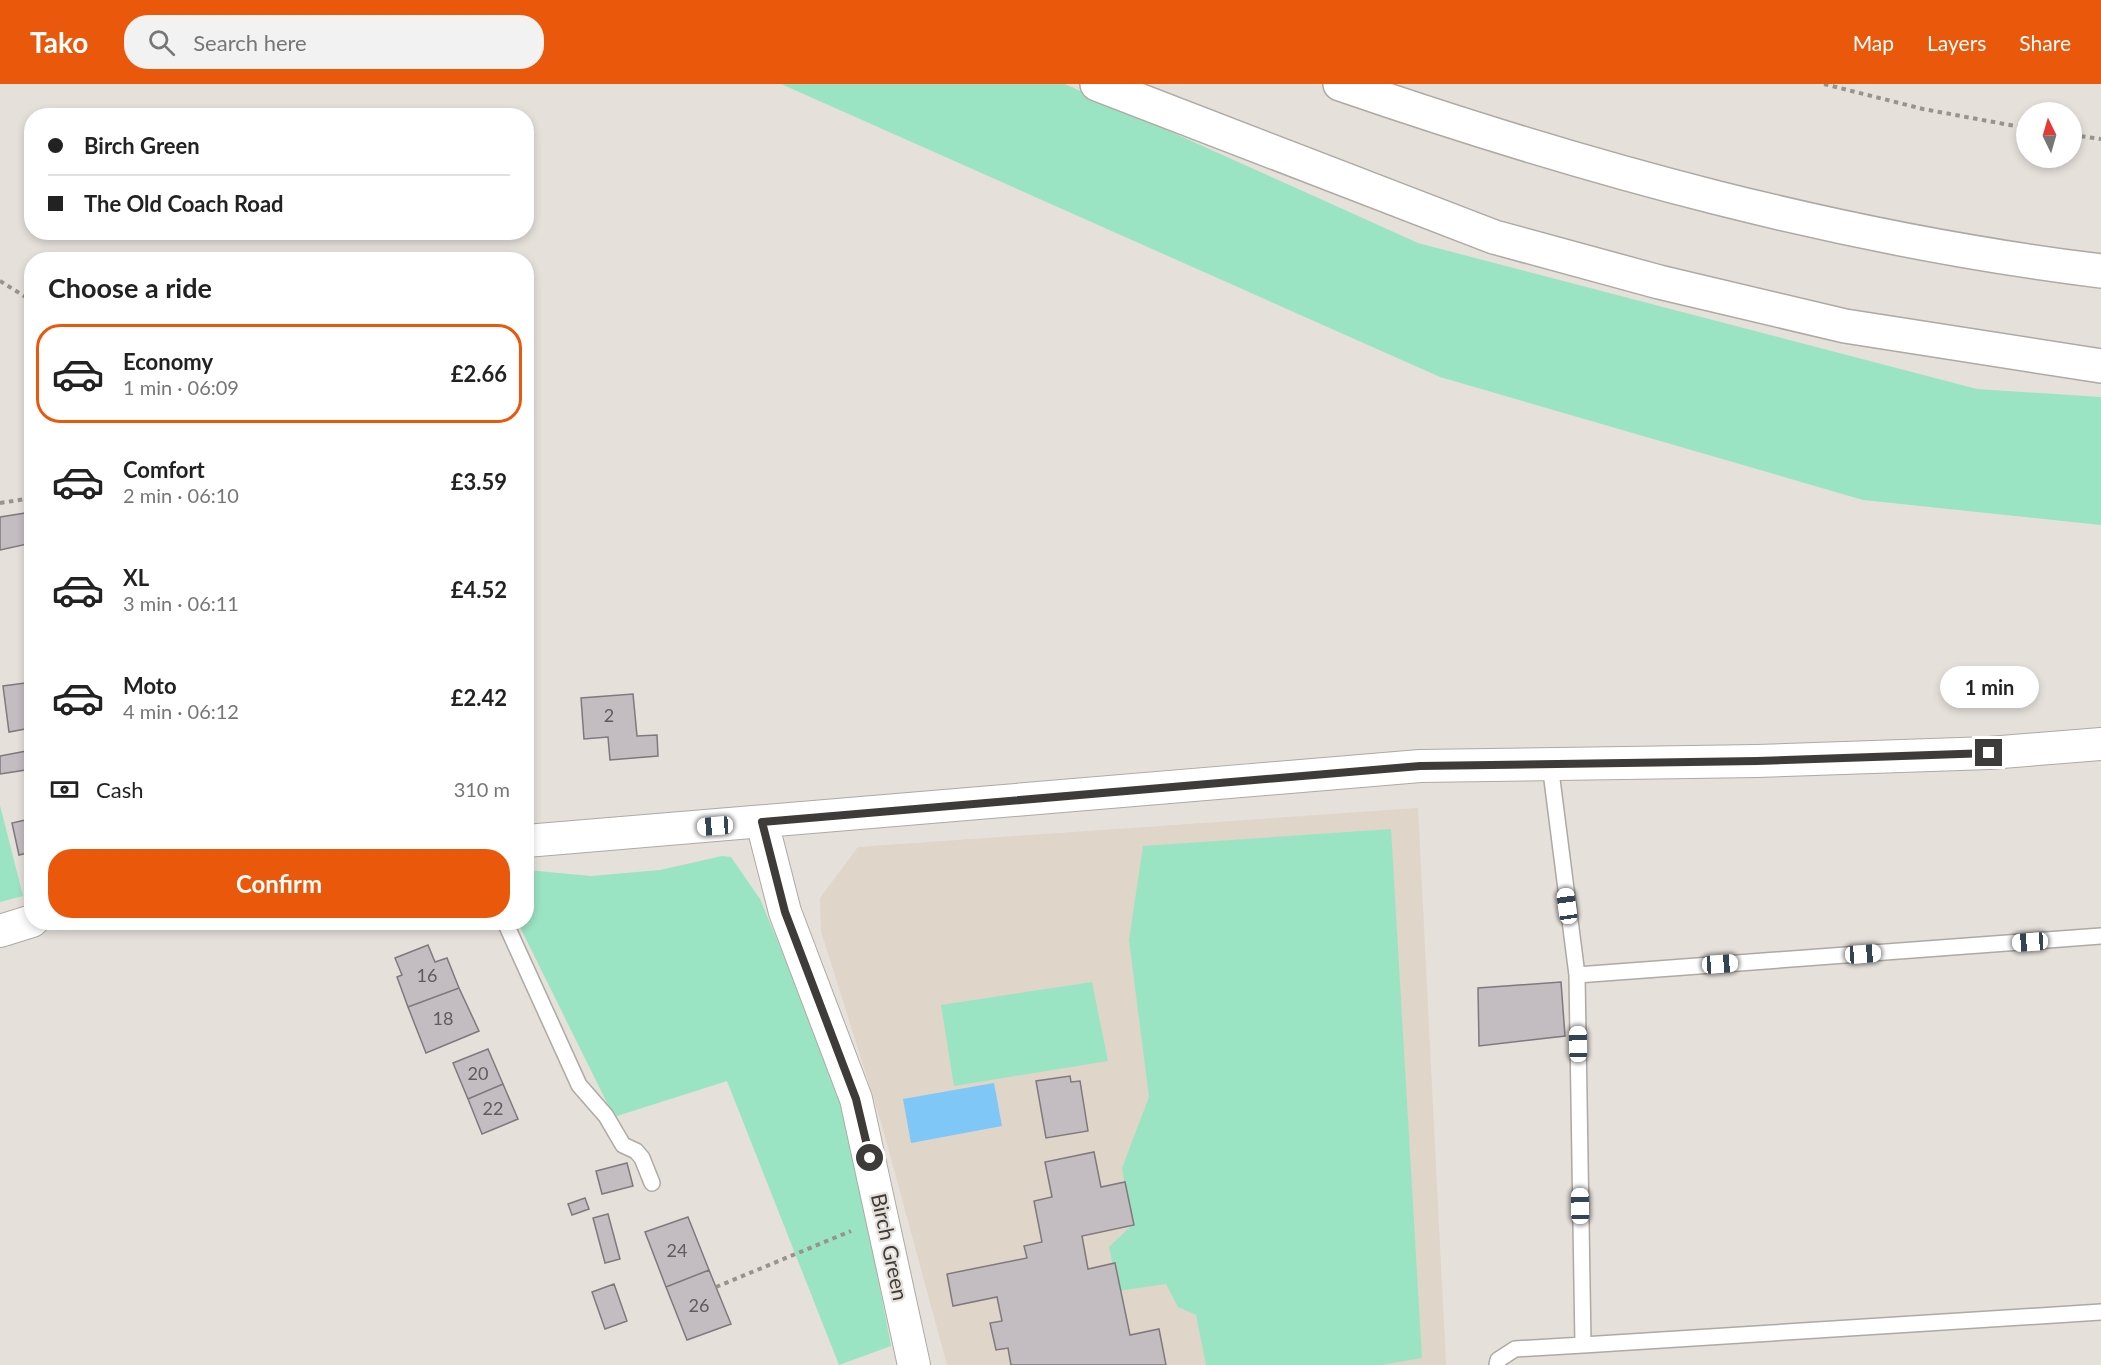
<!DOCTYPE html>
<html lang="en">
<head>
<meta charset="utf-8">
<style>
	:root { --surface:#fff; --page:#f2f2f2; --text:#222; --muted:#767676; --line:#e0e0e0; --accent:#ea580c }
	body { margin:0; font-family:Lato,sans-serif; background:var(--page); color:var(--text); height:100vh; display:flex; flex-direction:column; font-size:22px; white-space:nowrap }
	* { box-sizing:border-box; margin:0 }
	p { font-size:20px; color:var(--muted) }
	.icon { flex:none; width:33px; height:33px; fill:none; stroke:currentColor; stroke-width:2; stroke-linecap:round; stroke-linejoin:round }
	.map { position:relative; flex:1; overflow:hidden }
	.details { position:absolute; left:24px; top:168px; width:510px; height:678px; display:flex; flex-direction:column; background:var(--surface); border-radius:24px; box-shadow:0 3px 9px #0003 }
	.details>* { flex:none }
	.top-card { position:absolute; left:24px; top:24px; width:510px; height:132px; border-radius:24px; box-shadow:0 3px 9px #0003; display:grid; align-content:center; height:132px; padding:0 24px; background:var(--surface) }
	.needle { width:39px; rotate:355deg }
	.buttons { position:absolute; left:2016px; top:18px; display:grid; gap:12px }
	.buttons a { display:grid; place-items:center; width:66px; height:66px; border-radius:50%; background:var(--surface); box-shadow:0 3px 9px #0003; font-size:30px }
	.end { position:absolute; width:27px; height:27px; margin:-14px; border:8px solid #3e3c3a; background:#fff; box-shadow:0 0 0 3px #fff }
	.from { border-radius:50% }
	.bubble { position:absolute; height:42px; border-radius:21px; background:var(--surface); box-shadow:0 3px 9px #0003; font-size:20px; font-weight:700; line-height:42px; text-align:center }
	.car { position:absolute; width:18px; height:36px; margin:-18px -9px; border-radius:8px; box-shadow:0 0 4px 2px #0007; background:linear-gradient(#fff 24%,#345 0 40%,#fff 0 76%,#345 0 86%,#fff 0) }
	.top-card b { display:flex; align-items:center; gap:21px; height:57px; font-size:22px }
	.top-card b+b { border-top:2px solid var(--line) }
	.top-card i { width:15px; height:15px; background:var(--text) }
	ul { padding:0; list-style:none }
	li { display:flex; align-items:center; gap:18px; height:99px; margin:0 12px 9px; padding:0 12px; border:3px solid transparent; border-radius:24px }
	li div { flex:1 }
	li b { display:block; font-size:22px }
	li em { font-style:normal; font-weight:700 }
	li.selected { border-color:var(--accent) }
	li>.icon { width:54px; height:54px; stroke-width:1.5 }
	h2 { padding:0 24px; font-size:27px; line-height:72px }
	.pay { display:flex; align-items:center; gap:15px; height:66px; padding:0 24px; font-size:22px }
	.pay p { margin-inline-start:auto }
	.action { display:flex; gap:12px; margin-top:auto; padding:12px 24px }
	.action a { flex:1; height:69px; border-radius:24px; background:var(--accent); color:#fff; font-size:24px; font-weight:700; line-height:69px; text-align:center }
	header { display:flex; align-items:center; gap:36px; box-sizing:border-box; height:84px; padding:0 30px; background:var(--accent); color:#fff }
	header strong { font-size:28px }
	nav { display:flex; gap:33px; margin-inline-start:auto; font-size:21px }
	.search { width:420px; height:54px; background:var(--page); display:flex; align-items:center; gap:15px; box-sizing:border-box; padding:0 21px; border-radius:24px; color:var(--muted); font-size:22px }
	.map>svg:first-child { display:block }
	.built { fill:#dfd5c9 }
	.green { fill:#9be4c3 }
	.water { fill:#7fc7f6 }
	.building { fill:#c3bdc1; stroke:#7f797d; stroke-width:1.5 }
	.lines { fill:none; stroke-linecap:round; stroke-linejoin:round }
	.lane-casing { stroke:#aea9a3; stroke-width:18 }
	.street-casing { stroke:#aea9a3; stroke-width:34 }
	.highway-casing { stroke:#aea9a3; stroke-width:36 }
	.path { stroke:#97948f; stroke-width:4; stroke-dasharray:4.5 4.5; stroke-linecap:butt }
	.lane { stroke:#fff; stroke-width:15 }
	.street { stroke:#fff; stroke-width:32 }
	.highway { stroke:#fff; stroke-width:33 }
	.route { stroke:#3e3c3a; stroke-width:8 }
	.labels { text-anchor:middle; stroke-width:4.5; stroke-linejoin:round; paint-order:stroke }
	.number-label { font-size:18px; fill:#5f5c5c }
	.street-label { font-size:21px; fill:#3e3c3a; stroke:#e5e0da }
</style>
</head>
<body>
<header>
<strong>Tako</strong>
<div class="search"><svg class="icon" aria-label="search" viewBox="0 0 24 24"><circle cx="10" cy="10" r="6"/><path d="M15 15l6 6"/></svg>Search here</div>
<nav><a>Map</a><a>Layers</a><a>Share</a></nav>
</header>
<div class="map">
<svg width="2101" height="1281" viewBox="0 0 2101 1281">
	<rect width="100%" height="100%" fill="#e5e0da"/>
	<!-- built -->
	<path class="built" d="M1418,724L1446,1281H947L882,1041L821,847L820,814L858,763Z"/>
	<!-- green -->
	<path class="green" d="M781,0H1065L1418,159L1977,305L2101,313V441L1863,416L1440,293Z
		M0,721L23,812L0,818Z
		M1391,745L1422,1274L1381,1281H1206L1196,1231L1178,1223L1166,1200L1118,1207L1109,1163L1131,1142L1122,1084L1149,1013L1129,856L1143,762Z
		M722,772L731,773L760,815L839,1004L851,1053L891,1262L839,1281L727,997L614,1033L518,839L526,838L527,786L591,792L660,786Z
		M1092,898L1108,977L954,1002L941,921Z"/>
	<!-- water -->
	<path class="water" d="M994,999L1002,1042L911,1059L903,1015Z"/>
	<!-- building -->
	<path class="building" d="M32,428V459L0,466V433Z
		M25,599L31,644L9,648L3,602Z
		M633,610L637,652L657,651L658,672L610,676L608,653L584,655L581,614Z
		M32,666V685L0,690V672Z
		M30,735L32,768L19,771L12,739Z
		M428,861L435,878L447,874L459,904L408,923L397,893L402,891L395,874Z
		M1561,898L1565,952L1479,962L1478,904Z
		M459,904L479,947L426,969L408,923Z
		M488,965L503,1000L468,1015L453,979Z
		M1070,992L1071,998L1080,997L1088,1047L1046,1054L1036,997Z
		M503,1000L518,1035L482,1050L468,1015Z
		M1094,1068L1101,1103L1125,1098L1134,1141L1082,1152L1088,1185L1115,1179L1130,1251L1159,1245L1166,1281H1011L1008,1264L996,1266L990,1239L1002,1237L997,1213L953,1222L947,1190L1027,1174L1024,1162L1042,1158L1034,1117L1052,1113L1045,1078Z
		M627,1079L633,1102L602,1110L596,1087Z
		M585,1114L589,1125L572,1131L568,1120Z
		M608,1130L620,1175L605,1179L593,1134Z
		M688,1133L709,1186L666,1203L645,1148Z
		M709,1186L731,1240L687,1256L666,1203Z
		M614,1200L627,1237L605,1245L592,1208Z"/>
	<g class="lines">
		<!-- lane casing -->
		<g class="lane-casing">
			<path id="lane" d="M505,838L579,1001L606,1032L623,1061L636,1067L642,1074L652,1099
				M1577,891L2101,852
				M1583,1261L2101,1228
				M1497,1281L1498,1276L1515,1265L1583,1261L1577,891L1550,680"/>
		</g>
		<!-- street casing -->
		<g class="street-casing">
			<path id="street" d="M762,738L785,828L856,1015L914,1281
				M526,757L1420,682L1757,677L1989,669L2101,660
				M0,847L32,837"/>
		</g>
		<!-- highway casing -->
		<g class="highway-casing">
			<path id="highway" d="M1097,0L1494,153L1659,198L1845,242L2101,282
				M1340,0C1587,85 1841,155 2101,187"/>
		</g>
		<!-- path -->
		<path class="path" d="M1824,0L1923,25L2026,44
			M2072,51L2101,55
			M0,197L32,217
			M0,419L32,414
			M716,1203L851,1147"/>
		<!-- lane -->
		<use href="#lane" class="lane"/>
		<!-- street -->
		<use href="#street" class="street"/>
		<!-- highway -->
		<use href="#highway" class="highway"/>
	</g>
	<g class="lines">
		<!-- route -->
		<path class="route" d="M870,1074L856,1015L785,828L762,738L1420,682L1757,677L1989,669"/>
	</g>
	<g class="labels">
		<!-- number labels -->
		<g class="number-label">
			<text x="609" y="638">2</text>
			<text x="427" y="898">16</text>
			<text x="443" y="941">18</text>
			<text x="478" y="996">20</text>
			<text x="493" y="1031">22</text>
			<text x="677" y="1173">24</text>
			<text x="699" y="1228">26</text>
		</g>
		<!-- street labels -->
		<g class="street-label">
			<text transform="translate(889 1163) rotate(78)" y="7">Birch Green</text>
		</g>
	</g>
</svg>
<div class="buttons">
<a><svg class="needle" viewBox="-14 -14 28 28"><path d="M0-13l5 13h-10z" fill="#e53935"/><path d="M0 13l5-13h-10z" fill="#767676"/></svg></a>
</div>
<i class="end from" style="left:870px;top:1074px"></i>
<i class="end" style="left:1989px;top:669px"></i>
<div class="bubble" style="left:1940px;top:582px;width:99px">1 min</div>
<i class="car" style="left:715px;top:742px;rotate:266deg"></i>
<i class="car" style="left:1567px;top:822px;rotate:352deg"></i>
<i class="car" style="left:2030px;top:858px;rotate:266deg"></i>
<i class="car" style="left:1863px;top:870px;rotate:86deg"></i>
<i class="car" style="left:1720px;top:880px;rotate:86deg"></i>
<i class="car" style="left:1578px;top:960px;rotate:359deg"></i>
<i class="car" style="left:1580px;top:1122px;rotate:359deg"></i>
<div class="top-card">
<b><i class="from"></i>Birch Green</b>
<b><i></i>The Old Coach Road</b>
</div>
<section class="details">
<h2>Choose a ride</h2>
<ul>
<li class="selected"><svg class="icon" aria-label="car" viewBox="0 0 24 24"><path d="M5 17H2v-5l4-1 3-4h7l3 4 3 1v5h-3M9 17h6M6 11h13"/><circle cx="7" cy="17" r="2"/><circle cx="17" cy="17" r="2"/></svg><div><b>Economy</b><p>1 min · 06:09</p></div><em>£2.66</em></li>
<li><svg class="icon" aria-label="car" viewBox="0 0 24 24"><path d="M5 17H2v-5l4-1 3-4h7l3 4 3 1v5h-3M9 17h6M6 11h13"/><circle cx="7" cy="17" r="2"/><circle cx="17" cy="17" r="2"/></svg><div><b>Comfort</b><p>2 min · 06:10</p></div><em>£3.59</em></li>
<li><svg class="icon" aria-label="car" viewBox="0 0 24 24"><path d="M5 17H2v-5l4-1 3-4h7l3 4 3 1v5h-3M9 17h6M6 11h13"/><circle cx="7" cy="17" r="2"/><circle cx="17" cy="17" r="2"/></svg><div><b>XL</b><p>3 min · 06:11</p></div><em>£4.52</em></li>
<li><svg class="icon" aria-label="car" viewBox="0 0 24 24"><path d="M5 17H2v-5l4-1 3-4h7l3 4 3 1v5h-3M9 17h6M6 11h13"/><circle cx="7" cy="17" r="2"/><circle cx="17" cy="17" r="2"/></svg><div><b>Moto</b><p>4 min · 06:12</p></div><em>£2.42</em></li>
</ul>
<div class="pay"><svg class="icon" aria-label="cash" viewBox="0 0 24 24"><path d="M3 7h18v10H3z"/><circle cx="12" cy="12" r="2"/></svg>Cash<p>310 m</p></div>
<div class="action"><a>Confirm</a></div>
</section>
</div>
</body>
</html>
